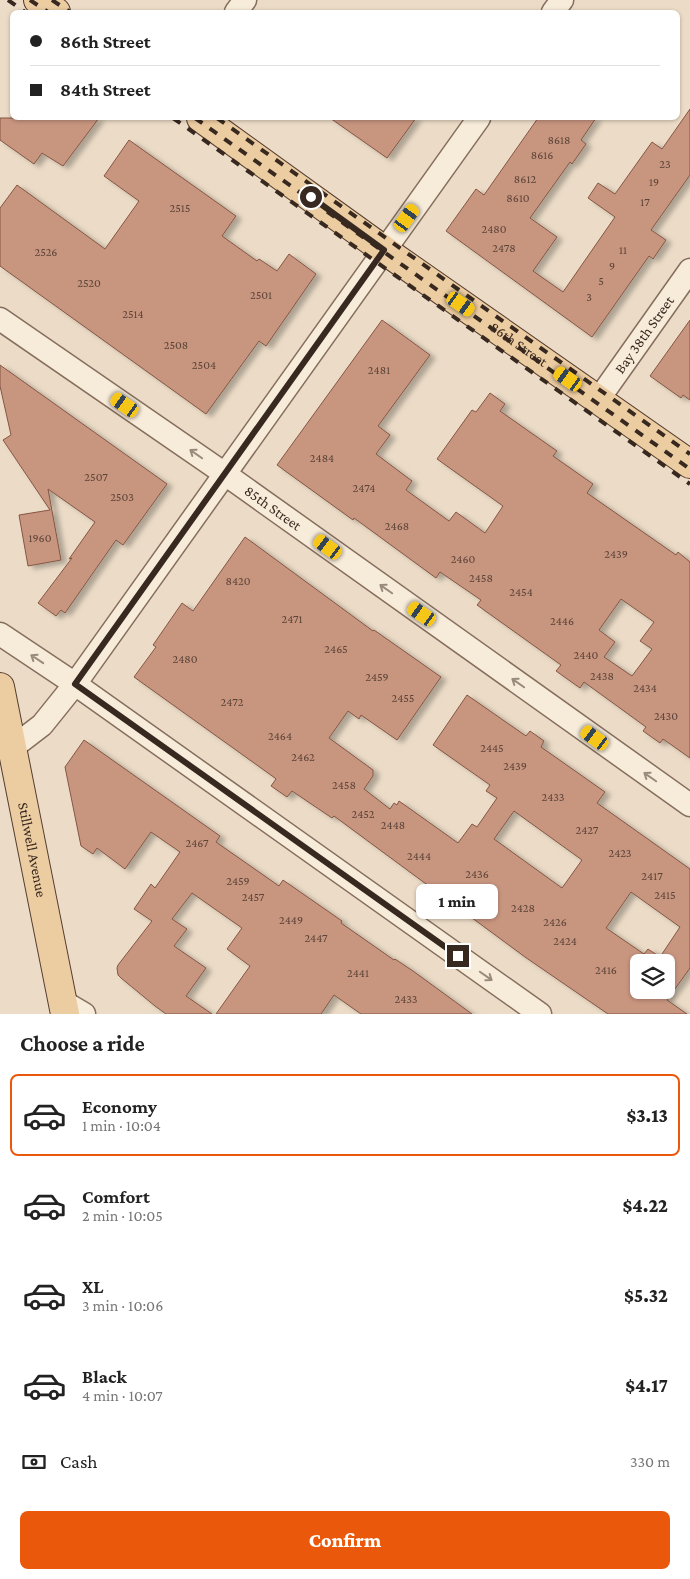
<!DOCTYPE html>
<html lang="en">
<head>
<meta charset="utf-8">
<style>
	:root { --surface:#fff; --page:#f2f2f2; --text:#222; --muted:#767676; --line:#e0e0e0; --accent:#ea580c }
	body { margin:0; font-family:"Crimson Pro",serif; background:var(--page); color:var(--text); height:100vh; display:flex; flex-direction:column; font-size:19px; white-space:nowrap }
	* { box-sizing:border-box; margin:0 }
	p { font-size:16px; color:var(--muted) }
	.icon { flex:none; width:28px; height:28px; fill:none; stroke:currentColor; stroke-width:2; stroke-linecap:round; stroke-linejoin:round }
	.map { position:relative; height:1014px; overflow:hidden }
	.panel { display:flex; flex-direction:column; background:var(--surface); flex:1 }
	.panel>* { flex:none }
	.hud { position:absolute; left:10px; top:10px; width:670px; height:110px; border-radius:8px; box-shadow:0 1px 4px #0004; display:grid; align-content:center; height:110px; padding:0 20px; background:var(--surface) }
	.fabs { position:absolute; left:630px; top:954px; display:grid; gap:10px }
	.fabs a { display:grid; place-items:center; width:45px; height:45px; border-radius:8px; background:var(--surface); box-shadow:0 1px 4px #0004; font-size:25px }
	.end { position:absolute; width:22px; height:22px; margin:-11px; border:6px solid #382920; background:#fff; box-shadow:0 0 0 2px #fff }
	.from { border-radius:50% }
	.bubble { position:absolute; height:35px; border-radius:8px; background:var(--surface); box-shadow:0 1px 4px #0004; font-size:16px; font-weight:800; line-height:35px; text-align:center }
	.car { position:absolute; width:15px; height:30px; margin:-15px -8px; border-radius:6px; box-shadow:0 0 4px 1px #0007; background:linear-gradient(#f5c518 24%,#345 0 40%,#f5c518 0 76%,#345 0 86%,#f5c518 0) }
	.hud b { display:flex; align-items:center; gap:18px; height:48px; font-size:19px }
	.hud b+b { border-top:1px solid var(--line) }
	.hud i { width:12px; height:12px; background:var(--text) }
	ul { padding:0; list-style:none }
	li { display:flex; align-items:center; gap:15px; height:82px; margin:0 10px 8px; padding:0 10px; border:2px solid transparent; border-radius:8px }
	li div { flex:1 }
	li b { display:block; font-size:19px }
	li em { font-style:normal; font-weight:800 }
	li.current { border-color:var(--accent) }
	li>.icon { width:45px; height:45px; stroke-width:1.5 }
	h2 { padding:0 20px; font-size:22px; line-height:60px }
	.pay { display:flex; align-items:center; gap:12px; height:55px; padding:0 20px; font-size:19px }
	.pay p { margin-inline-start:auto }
	.action { display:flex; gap:10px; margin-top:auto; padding:10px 20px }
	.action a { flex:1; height:58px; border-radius:8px; background:var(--accent); color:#fff; font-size:20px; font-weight:800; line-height:58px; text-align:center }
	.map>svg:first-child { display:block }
	.building { fill:#c8957f; stroke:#845644; fill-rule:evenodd; filter:url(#shadow) }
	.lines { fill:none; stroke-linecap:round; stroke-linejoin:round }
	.minor-casing { stroke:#866e5d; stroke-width:25 }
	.major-casing { stroke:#553d31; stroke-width:30 }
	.minor { stroke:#f7ebd9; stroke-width:22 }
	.major { stroke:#eccca1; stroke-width:28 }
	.rail { stroke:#382920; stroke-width:4; stroke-dasharray:9 9; stroke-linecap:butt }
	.oneway { stroke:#988a7c }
	.route { stroke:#382920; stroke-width:6 }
	.labels { text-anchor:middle; stroke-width:4; stroke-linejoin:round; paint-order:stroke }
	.number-label { font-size:12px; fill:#5c4438 }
	.street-label { font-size:15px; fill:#382920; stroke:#f4e8d6 }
</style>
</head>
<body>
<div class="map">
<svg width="690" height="1014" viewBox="0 0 690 1014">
	<defs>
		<filter id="shadow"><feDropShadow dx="5.5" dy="3" stdDeviation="2.5" flood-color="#0004"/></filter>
	</defs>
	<rect width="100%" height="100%" fill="#ecdcc7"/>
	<!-- building -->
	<path class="building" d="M690,109V175L651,230L666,240L653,259L649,256L592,337L446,231L476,189L484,195L538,118H596L581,140L586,144L572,164L570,162L530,218L557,237L533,271L563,292L615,217L588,198L598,183L615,194L652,142L662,149Z
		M0,118H99L63,166L42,153L34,164L0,140Z
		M330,118H416L387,158Z
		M129,140L236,216L222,236L257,261L259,259L277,271L289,254L316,274L266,346L259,341L206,414L0,266V208L17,185L105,249L139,201L104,176Z
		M382,320L430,355L378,426L390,435L376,454L412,481L406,490L449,521L456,512L485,533L503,506L437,459L472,410L476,412L490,393L505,404L500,411L557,451L553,456L593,484L587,493L676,555L678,552L690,562V758L663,739L660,743L643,731L646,727L584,682L580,688L556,671L561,665L477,605L481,600L440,572L436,578L354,518L353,520L277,465ZM621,599L654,622L640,641L652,649L632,676L604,657L615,642L599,630Z
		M690,320V400L683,395L681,398L650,376Z
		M0,365L167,484L123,545L116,540L65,613L61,610L56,616L38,603L72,558L69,559L95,522L48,489L61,560L28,566L19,515L50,510L3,440L11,435L0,386Z
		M245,537L373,631L374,630L441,677L397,740L361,715L359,719L348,711L329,738L373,770V776L364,789L390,809L394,803L397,805L399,801L458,843L472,824L477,827L497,798L486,791L490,785L433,745L467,695L526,736L530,731L544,741L541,747L605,792L597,803L690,869V968L667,1000L687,1014H608L525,957L334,816L332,818L292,791L287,797L271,786L276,779L275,778L134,677L156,647L153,645L182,603L193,611ZM514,811L582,860L562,888L494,839ZM631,892L680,927L660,957L648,949L644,954L606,928ZM639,962H666V990H639Z
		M84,740L220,836L216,842L279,886L283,880L342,921L341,923L394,960L395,959L413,971L472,1014H361L334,995L321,1014H216L250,966L227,949L242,928L192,893L172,919L187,929L174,946L206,968L186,996L212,1014H166L155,1006L121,978L118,975L117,968L118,965L152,921L134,909L151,884L155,888L180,852L151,832L125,869L97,848L93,854L81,846L65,767Z"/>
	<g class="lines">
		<!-- minor casing -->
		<g class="minor-casing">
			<g id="minor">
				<path d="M236,12L245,0"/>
				<path d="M553,12L562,0"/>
				<path id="s1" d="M0,319L225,474L690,805"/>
				<path id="s2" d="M598,400L690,270"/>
				<path d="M0,634L75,684L540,1014"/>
				<path d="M12,748L42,725L75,684L479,118"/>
				<path d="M62,1001L84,1014"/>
			</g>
		</g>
		<!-- major casing -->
		<g class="major-casing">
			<g id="major">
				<path d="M38,0L56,12"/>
				<path id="s3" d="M201,118L384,250L690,464"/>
				<path id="s4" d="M0,687L65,1014"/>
			</g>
		</g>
		<!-- minor -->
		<use href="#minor" class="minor"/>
		<!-- major -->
		<use href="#major" class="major"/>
		<!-- rail -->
		<path class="rail" d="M8,0L25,12
			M30,0L48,12
			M52,0L70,12
			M173,118L690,484
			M195,118L690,469
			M217,118L690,454"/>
	</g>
	<!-- one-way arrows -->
	<defs><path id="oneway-shaft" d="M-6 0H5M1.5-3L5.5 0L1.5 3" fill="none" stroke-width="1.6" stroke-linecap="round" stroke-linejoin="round" transform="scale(1.25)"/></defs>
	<g class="oneway">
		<use href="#oneway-shaft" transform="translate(196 454) rotate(-145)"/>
		<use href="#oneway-shaft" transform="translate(386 589) rotate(-145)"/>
		<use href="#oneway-shaft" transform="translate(37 659) rotate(-146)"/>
		<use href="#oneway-shaft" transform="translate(518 683) rotate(-145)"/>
		<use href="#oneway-shaft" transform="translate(650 777) rotate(-145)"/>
		<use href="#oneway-shaft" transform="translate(486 976) rotate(35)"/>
	</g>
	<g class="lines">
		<!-- route -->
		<path class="route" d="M311,197L384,250L75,684L458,956"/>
	</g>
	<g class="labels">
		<!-- number labels -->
		<g class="number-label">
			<text x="559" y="144">8618</text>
			<text x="542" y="159">8616</text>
			<text x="665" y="168">23</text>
			<text x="525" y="183">8612</text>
			<text x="654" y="186">19</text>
			<text x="518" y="202">8610</text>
			<text x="645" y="206">17</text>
			<text x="180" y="212">2515</text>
			<text x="494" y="233">2480</text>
			<text x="504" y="252">2478</text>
			<text x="623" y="254">11</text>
			<text x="46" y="256">2526</text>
			<text x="612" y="270">9</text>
			<text x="601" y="285">5</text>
			<text x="89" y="287">2520</text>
			<text x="261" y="299">2501</text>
			<text x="589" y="301">3</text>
			<text x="133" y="318">2514</text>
			<text x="176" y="349">2508</text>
			<text x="204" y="369">2504</text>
			<text x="379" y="374">2481</text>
			<text x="322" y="462">2484</text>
			<text x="96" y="481">2507</text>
			<text x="364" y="492">2474</text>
			<text x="122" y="501">2503</text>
			<text x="397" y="530">2468</text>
			<text x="40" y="542">1960</text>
			<text x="616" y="558">2439</text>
			<text x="463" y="563">2460</text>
			<text x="481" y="582">2458</text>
			<text x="238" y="585">8420</text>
			<text x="521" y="596">2454</text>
			<text x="292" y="623">2471</text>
			<text x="562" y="625">2446</text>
			<text x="336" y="653">2465</text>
			<text x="586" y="659">2440</text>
			<text x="185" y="663">2480</text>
			<text x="602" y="680">2438</text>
			<text x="377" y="681">2459</text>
			<text x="645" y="692">2434</text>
			<text x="403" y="702">2455</text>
			<text x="232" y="706">2472</text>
			<text x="666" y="720">2430</text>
			<text x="280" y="740">2464</text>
			<text x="492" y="752">2445</text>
			<text x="303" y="761">2462</text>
			<text x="515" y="770">2439</text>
			<text x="344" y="789">2458</text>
			<text x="553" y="801">2433</text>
			<text x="363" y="818">2452</text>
			<text x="393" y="829">2448</text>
			<text x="587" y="834">2427</text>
			<text x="197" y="847">2467</text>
			<text x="620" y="857">2423</text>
			<text x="419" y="860">2444</text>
			<text x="477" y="878">2436</text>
			<text x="652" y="880">2417</text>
			<text x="238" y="885">2459</text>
			<text x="665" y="899">2415</text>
			<text x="253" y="901">2457</text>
			<text x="523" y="912">2428</text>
			<text x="291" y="924">2449</text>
			<text x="555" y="926">2426</text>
			<text x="316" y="942">2447</text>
			<text x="565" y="945">2424</text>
			<text x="606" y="974">2416</text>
			<text x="358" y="977">2441</text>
			<text x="406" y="1003">2433</text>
		</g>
		<!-- street labels -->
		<g class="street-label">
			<text dy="5" stroke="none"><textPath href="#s2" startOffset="80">Bay 38th Street</textPath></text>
			<text dy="5" stroke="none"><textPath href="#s3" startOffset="390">86th Street</textPath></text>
			<text dy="5" stroke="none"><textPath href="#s1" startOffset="332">85th Street</textPath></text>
			<text dy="5" stroke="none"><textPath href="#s4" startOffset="166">Stillwell Avenue</textPath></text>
		</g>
	</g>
</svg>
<div class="fabs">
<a><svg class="icon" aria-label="layers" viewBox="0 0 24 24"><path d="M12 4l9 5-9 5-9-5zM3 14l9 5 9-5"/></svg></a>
</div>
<i class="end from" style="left:311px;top:197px"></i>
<i class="end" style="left:458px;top:956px"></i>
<div class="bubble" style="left:416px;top:884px;width:82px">1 min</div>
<i class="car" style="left:407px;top:218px;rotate:36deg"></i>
<i class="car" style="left:461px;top:304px;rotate:125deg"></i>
<i class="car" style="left:568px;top:379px;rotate:305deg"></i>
<i class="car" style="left:125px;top:405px;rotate:305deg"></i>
<i class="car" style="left:328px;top:547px;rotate:306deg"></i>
<i class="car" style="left:422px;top:614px;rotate:305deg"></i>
<i class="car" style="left:595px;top:738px;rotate:306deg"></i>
<div class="hud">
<b><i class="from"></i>86th Street</b>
<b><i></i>84th Street</b>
</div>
</div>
<section class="panel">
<h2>Choose a ride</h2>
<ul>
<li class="current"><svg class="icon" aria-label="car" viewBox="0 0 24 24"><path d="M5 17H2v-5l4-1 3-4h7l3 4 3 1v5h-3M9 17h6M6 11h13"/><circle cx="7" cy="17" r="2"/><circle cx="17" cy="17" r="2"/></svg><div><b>Economy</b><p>1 min · 10:04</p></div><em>$3.13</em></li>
<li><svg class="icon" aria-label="car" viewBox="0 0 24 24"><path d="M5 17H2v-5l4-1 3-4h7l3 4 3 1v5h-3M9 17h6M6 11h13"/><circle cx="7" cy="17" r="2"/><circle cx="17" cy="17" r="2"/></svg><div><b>Comfort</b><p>2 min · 10:05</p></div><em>$4.22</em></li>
<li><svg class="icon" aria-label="car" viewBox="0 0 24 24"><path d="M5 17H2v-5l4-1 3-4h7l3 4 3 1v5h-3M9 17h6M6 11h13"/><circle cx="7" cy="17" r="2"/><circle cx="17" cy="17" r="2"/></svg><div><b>XL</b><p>3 min · 10:06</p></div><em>$5.32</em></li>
<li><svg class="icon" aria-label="car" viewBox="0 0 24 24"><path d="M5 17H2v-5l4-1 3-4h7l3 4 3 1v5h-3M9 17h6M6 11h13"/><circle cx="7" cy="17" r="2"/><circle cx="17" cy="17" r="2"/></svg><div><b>Black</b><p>4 min · 10:07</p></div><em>$4.17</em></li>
</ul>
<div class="pay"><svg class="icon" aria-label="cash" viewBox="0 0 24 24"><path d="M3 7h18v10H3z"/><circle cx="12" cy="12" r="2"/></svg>Cash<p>330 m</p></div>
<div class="action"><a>Confirm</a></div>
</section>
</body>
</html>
